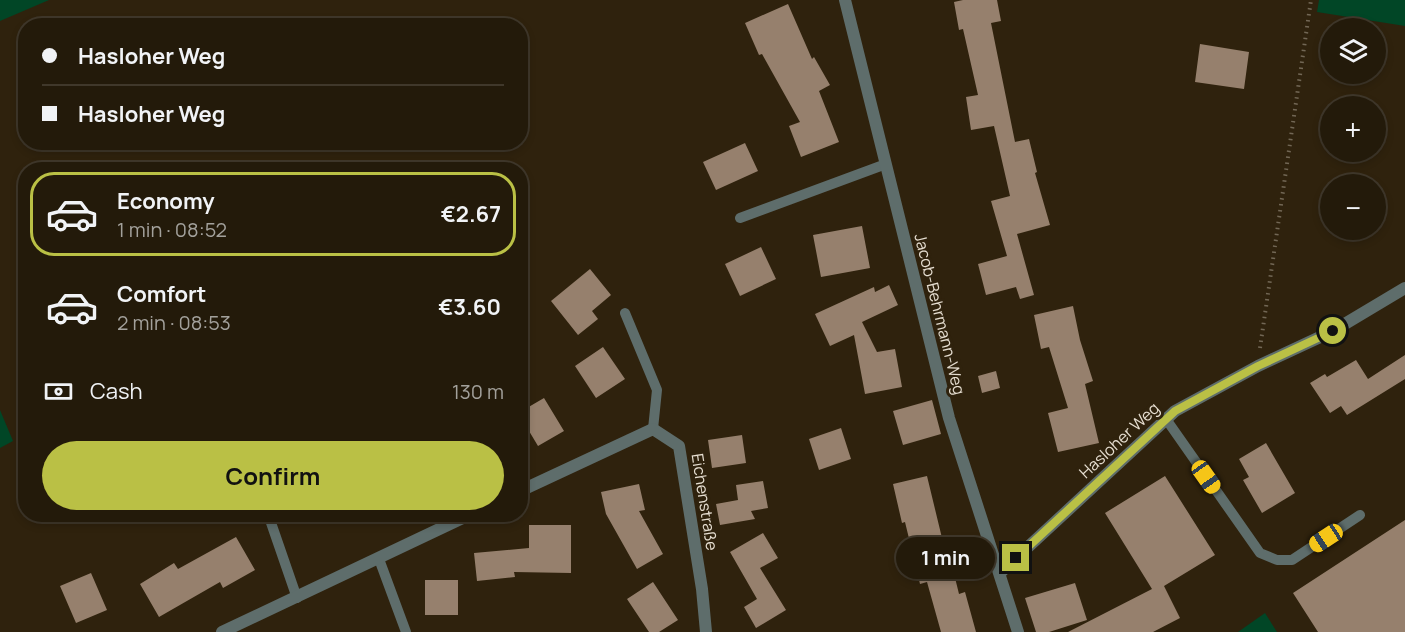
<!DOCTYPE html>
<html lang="en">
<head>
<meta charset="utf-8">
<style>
	:root { --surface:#231a0a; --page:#2f2718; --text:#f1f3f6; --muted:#a3a19c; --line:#40382b; --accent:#bac045 }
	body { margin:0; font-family:Manrope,sans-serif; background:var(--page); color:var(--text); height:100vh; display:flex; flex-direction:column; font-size:22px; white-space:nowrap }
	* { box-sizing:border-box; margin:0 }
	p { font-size:20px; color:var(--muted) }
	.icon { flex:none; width:33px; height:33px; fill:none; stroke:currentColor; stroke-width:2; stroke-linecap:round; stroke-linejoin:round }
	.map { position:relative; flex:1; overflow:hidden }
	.details { position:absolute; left:18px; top:162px; width:510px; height:360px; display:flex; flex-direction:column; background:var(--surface); border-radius:24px; box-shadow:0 3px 9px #0003,0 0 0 2px var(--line) }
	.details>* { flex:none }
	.top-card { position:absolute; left:18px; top:18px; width:510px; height:132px; border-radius:24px; box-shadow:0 3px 9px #0003,0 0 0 2px var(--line); display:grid; align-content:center; height:132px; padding:0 24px; background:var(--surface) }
	.buttons { position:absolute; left:1320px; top:18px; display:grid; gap:12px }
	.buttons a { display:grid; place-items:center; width:66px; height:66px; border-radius:50%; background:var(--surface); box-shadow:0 3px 9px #0003,0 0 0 2px var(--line); font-size:30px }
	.end { position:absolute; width:27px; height:27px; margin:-14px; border:8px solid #bac045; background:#111; box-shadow:0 0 0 3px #111 }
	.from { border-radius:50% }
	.bubble { position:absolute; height:42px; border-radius:21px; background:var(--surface); box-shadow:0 3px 9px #0003,0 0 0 2px var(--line); font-size:20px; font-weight:700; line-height:42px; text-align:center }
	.car { position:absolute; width:18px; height:36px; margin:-18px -9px; border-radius:8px; box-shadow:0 0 4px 2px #0007; background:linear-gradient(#f5c518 24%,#345 0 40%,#f5c518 0 76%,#345 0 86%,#f5c518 0) }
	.top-card b { display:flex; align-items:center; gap:21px; height:57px; font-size:22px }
	.top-card b+b { border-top:2px solid var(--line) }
	.top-card i { width:15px; height:15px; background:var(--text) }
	ul { padding:10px 0 0; list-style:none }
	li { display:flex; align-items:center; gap:18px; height:84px; margin:0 12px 9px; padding:0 12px; border:3px solid transparent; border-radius:24px }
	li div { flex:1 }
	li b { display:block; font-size:22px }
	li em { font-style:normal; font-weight:700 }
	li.active { border-color:var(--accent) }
	li>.icon { width:54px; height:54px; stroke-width:1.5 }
	.pay { display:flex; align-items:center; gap:15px; height:66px; padding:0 24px; font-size:22px }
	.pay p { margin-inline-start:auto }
	.button { display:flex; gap:12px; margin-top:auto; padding:12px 24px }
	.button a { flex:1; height:69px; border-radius:36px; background:var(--accent); color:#111; font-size:24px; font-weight:700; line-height:69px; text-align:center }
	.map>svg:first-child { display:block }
	.green { fill:#014626 }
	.building { fill:#96806d }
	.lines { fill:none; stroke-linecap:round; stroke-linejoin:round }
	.path { stroke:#726755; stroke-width:4; stroke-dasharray:1.5 4.5; stroke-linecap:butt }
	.service { stroke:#5e6d6b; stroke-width:10 }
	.minor { stroke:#5e6d6b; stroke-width:12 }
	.route { stroke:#bac045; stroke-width:8 }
	.labels { text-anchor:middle; stroke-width:6; stroke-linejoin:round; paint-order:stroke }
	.street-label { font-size:16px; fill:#e6ded1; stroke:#2f220d }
</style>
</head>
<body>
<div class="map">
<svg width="1405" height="632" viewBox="0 0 1405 632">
	<rect width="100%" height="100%" fill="#2f220d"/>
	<!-- green -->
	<path class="green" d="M0,0H49L0,21Z
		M1319,0H1405V26L1317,12Z
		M0,410L13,441L0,448Z
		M1265,613L1277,632H1238Z"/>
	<!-- building -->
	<path class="building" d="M963,0H997L1001,21L991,23L1015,142L1029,139L1037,172L1035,173L1050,225L1017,234L1034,295L1020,299L1016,287L986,295L978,264L1007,256L991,201L1010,196L994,126L971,130L966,97L978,95L963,29L959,30L954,2Z
		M788,4L812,59L814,57L830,85L819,91L839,142L801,157L789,126L800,122L762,54L759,55L745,23Z
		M1200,44L1249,52L1244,89L1195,82Z
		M745,143L758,171L716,190L703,162Z
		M862,226L870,268L821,277L813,235Z
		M761,247L776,279L740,296L725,264Z
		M590,269L611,295L592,311L598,319L578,335L551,301Z
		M889,285L898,305L862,322L877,352L895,349L902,387L865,394L854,335L830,346L815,314L874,287L875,292Z
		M1073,306L1080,340L1093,381L1085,384L1099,443L1058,452L1048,413L1068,408L1049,347L1041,349L1034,315Z
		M603,347L625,379L596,398L575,366Z
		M1405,355V379L1347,415L1341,406L1330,413L1310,383L1325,374L1327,377L1356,360L1368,379Z
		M996,371L1000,388L982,393L978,376Z
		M544,398L564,431L538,446L520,416V412Z
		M932,400L941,434L903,445L893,411Z
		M841,428L851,459L819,470L809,439Z
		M742,435L746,463L712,468L708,440Z
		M1266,443L1295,493L1262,513L1243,480L1249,477L1239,459Z
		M927,476L942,538L945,537L959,594L965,592L976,632H941L927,582L920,584L905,522L902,523L893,484Z
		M1165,476L1215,555L1164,586L1180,618L1153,632H1068L1152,589L1105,513Z
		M763,481L768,508L751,511L755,519L720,525L716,504L738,500L736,485Z
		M639,484L645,510L639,511L663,554L637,569L606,514L601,492Z
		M1405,520V632H1318L1293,593Z
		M529,525H571V573L514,572L515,577L477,581L474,553L529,548Z
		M763,533L778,558L760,568L786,610L756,628L744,607L757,599L730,552Z
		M236,537L255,570L223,588L220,582L159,617L140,584L174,563L178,569Z
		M91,573L107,610L76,623L60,586Z
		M425,580H458V615H425Z
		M653,582L678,620L659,632H649L627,599Z
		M1075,583L1087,620L1049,632H1036L1025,598Z"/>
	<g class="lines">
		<!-- path -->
		<path class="path" d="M1260,348L1311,0"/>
		<!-- service -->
		<path class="service" d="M740,218L886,164
			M625,313L657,390L653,429
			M1166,419L1260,553L1277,560H1292L1360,515
			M268,514L297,598
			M379,559L406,632"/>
		<!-- minor -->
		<path class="minor" d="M845,0L949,418L1018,632
			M520,491L653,429L679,446L702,589L706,632
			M1000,573L1175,411L1258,366L1333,331L1405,288
			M222,632L471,514"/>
	</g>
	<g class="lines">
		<!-- route -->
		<path class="route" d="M1016,558L1175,411L1258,366L1333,331"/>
	</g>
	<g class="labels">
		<!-- street labels -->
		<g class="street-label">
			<text transform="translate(940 314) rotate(76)" y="6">Jacob-Behrmann-Weg</text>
			<text transform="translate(1119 440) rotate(-43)" y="6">Hasloher Weg</text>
			<text transform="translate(705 502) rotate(81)" y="6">Eichenstraße</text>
		</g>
	</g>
</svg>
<div class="buttons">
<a><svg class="icon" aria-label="layers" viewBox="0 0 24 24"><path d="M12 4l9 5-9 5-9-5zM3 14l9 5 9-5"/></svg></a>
<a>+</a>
<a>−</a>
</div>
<i class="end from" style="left:1333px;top:331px"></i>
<i class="end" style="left:1016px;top:558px"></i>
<div class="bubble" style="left:896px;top:537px;width:99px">1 min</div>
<i class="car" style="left:1206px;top:477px;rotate:145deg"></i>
<i class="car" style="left:1326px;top:538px;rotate:237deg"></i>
<div class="top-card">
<b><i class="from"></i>Hasloher Weg</b>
<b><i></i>Hasloher Weg</b>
</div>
<section class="details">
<ul>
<li class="active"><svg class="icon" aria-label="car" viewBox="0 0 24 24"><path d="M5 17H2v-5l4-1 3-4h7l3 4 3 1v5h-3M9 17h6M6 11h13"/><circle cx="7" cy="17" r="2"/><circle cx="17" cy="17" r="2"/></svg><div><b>Economy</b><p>1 min · 08:52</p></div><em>€2.67</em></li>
<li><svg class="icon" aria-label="car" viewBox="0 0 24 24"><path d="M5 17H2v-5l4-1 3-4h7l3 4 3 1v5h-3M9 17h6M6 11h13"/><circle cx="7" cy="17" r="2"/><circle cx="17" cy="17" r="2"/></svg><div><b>Comfort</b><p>2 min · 08:53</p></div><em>€3.60</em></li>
</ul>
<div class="pay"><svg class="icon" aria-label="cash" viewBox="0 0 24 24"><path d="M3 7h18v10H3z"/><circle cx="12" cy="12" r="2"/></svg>Cash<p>130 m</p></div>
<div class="button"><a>Confirm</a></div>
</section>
</div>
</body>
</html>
